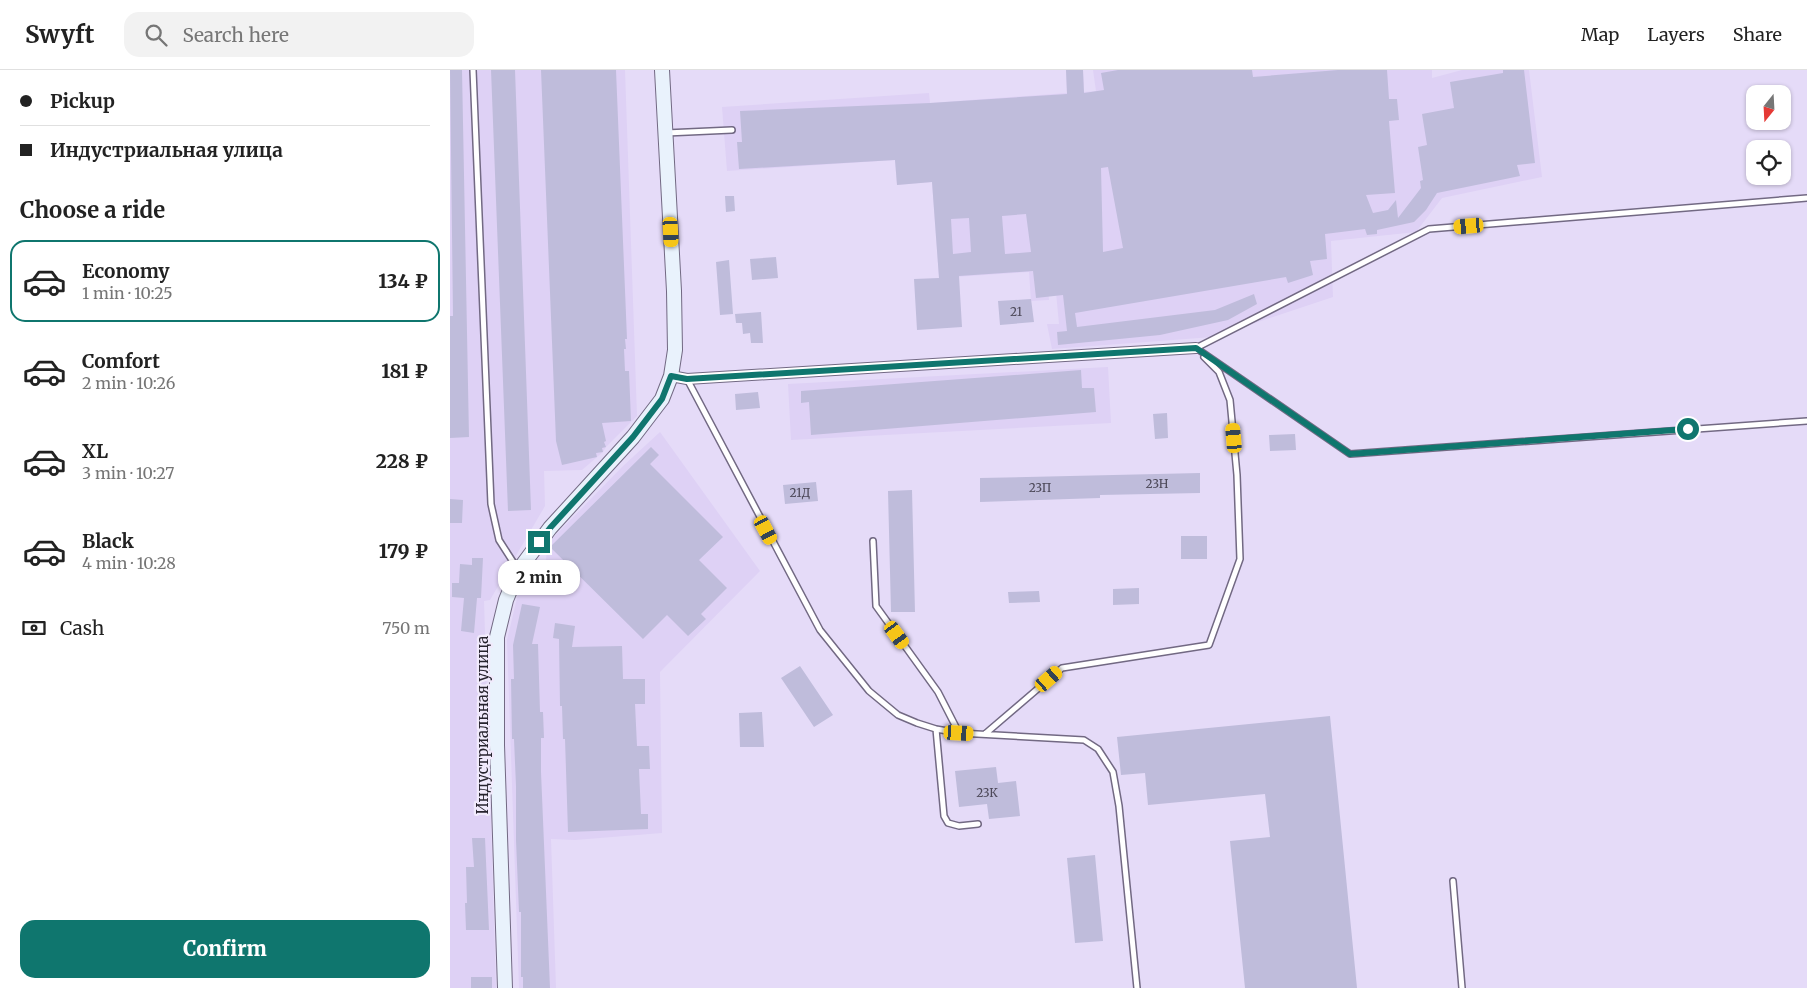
<!DOCTYPE html>
<html lang="en">
<head>
<meta charset="utf-8">
<style>
	:root { --surface:#fff; --page:#f2f2f2; --text:#222; --muted:#767676; --line:#e0e0e0; --accent:#0f766e }
	body { margin:0; font-family:Merriweather,serif; background:var(--page); color:var(--text); height:100vh; display:flex; flex-direction:column; font-size:19px; white-space:nowrap }
	* { box-sizing:border-box; margin:0 }
	p { font-size:16px; color:var(--muted) }
	.icon { flex:none; width:28px; height:28px; fill:none; stroke:currentColor; stroke-width:2; stroke-linecap:round; stroke-linejoin:round }
	.map { position:relative; flex:1; overflow:hidden }
	.sheet { display:flex; flex-direction:column; background:var(--surface); width:450px }
	.sheet>* { flex:none }
	.banner { display:grid; align-content:center; height:110px; padding:0 20px; background:var(--surface) }
	.needle { width:32px; rotate:198deg }
	.controls { position:absolute; left:1296px; top:15px; display:grid; gap:10px }
	.controls a { display:grid; place-items:center; width:45px; height:45px; border-radius:10px; background:var(--surface); box-shadow:0 1px 4px #0004; font-size:25px }
	.end { position:absolute; width:22px; height:22px; margin:-11px; border:6px solid #0f766e; background:#fff; box-shadow:0 0 0 2px #fff }
	.from { border-radius:50% }
	.bubble { position:absolute; height:35px; border-radius:15px; background:var(--surface); box-shadow:0 1px 4px #0004; font-size:16px; font-weight:800; line-height:35px; text-align:center }
	.car { position:absolute; width:15px; height:30px; margin:-15px -8px; border-radius:6px; box-shadow:0 0 4px 1px #0007; background:linear-gradient(#f5c518 24%,#345 0 40%,#f5c518 0 76%,#345 0 86%,#f5c518 0) }
	.banner b { display:flex; align-items:center; gap:18px; height:48px; font-size:19px }
	.banner b+b { border-top:1px solid var(--line) }
	.banner i { width:12px; height:12px; background:var(--text) }
	ul { padding:0; list-style:none }
	li { display:flex; align-items:center; gap:15px; height:82px; margin:0 10px 8px; padding:0 10px; border:2px solid transparent; border-radius:15px }
	li div { flex:1 }
	li b { display:block; font-size:19px }
	li em { font-style:normal; font-weight:800 }
	li.on { border-color:var(--accent) }
	li>.icon { width:45px; height:45px; stroke-width:1.5 }
	h2 { padding:0 20px; font-size:22px; line-height:60px }
	.pay { display:flex; align-items:center; gap:12px; height:55px; padding:0 20px; font-size:19px }
	.pay p { margin-inline-start:auto }
	.cta { display:flex; gap:10px; margin-top:auto; padding:10px 20px }
	.cta a { flex:1; height:58px; border-radius:15px; background:var(--accent); color:#fff; font-size:20px; font-weight:800; line-height:58px; text-align:center }
	header { display:flex; align-items:center; gap:30px; box-sizing:border-box; height:70px; padding:0 25px; background:var(--surface); border-bottom:1px solid var(--line) }
	header strong { font-size:24px }
	nav { display:flex; gap:28px; margin-inline-start:auto; font-size:18px }
	.search { width:350px; height:45px; background:var(--page); display:flex; align-items:center; gap:12px; box-sizing:border-box; padding:0 18px; border-radius:15px; color:var(--muted); font-size:19px }
	main { display:flex; flex:1; min-height:0 }
	.map>svg:first-child { display:block }
	.built { fill:#ded1f5 }
	.building { fill:#bfbcdb; fill-rule:evenodd }
	.lines { fill:none; stroke-linecap:round; stroke-linejoin:round }
	.lane-casing { stroke:#726983; stroke-width:8 }
	.street-casing { stroke:#726983; stroke-width:12 }
	.secondary-casing { stroke:#726983; stroke-width:16 }
	.lane { stroke:#fff; stroke-width:5 }
	.street { stroke:#fff; stroke-width:10 }
	.secondary { stroke:#e9f2fc; stroke-width:14 }
	.route { stroke:#0f766e; stroke-width:6 }
	.labels { text-anchor:middle; stroke-width:4.5; stroke-linejoin:round; paint-order:stroke }
	.number-label { font-size:12px; fill:#4c4858 }
	.street-label { font-size:15px; fill:#26222d; stroke:#f1eafc }
</style>
</head>
<body>
<header>
<strong>Swyft</strong>
<div class="search"><svg class="icon" aria-label="search" viewBox="0 0 24 24"><circle cx="10" cy="10" r="6"/><path d="M15 15l6 6"/></svg>Search here</div>
<nav><a>Map</a><a>Layers</a><a>Share</a></nav>
</header>
<main>
<section class="sheet">
<div class="banner">
<b><i class="from"></i>Pickup</b>
<b><i></i>Индустриальная улица</b>
</div>
<h2>Choose a ride</h2>
<ul>
<li class="on"><svg class="icon" aria-label="car" viewBox="0 0 24 24"><path d="M5 17H2v-5l4-1 3-4h7l3 4 3 1v5h-3M9 17h6M6 11h13"/><circle cx="7" cy="17" r="2"/><circle cx="17" cy="17" r="2"/></svg><div><b>Economy</b><p>1 min · 10:25</p></div><em>134 ₽</em></li>
<li><svg class="icon" aria-label="car" viewBox="0 0 24 24"><path d="M5 17H2v-5l4-1 3-4h7l3 4 3 1v5h-3M9 17h6M6 11h13"/><circle cx="7" cy="17" r="2"/><circle cx="17" cy="17" r="2"/></svg><div><b>Comfort</b><p>2 min · 10:26</p></div><em>181 ₽</em></li>
<li><svg class="icon" aria-label="car" viewBox="0 0 24 24"><path d="M5 17H2v-5l4-1 3-4h7l3 4 3 1v5h-3M9 17h6M6 11h13"/><circle cx="7" cy="17" r="2"/><circle cx="17" cy="17" r="2"/></svg><div><b>XL</b><p>3 min · 10:27</p></div><em>228 ₽</em></li>
<li><svg class="icon" aria-label="car" viewBox="0 0 24 24"><path d="M5 17H2v-5l4-1 3-4h7l3 4 3 1v5h-3M9 17h6M6 11h13"/><circle cx="7" cy="17" r="2"/><circle cx="17" cy="17" r="2"/></svg><div><b>Black</b><p>4 min · 10:28</p></div><em>179 ₽</em></li>
</ul>
<div class="pay"><svg class="icon" aria-label="cash" viewBox="0 0 24 24"><path d="M3 7h18v10H3z"/><circle cx="12" cy="12" r="2"/></svg>Cash<p>750 m</p></div>
<div class="cta"><a>Confirm</a></div>
</section>
<div class="map">
<svg width="1357" height="918" viewBox="0 0 1357 918">
	<rect width="100%" height="100%" fill="#e5dbf8"/>
	<!-- built -->
	<path class="built" d="M0,0H175L187,346L156,377L153,382L132,400L94,401L95,436L40,530L34,531L46,918H0Z
		M616,0H633L634,22L646,21L643,0H982V8L1012,0H1079L1092,107L992,128L966,162L881,171L883,227L763,267L602,279L597,254H609L602,180L595,174L599,230L581,231L579,202L489,208L482,112L447,115L445,90L277,101L272,37L479,23L480,33L617,23Z
		M658,297L661,353L341,370L338,314Z
		M210,362L310,501L210,602L212,763L125,770L101,769L106,918H69L57,570L68,524L94,525L97,474L172,397Z"/>
	<!-- building -->
	<path class="building" d="M0,0H12L19,367L0,368V246H3Z
		M41,0H65L81,440L58,441Z
		M91,0H166L177,269H175L176,279H174L175,301H179L181,351L152,353L156,371L154,372L156,377L152,378L153,382L146,383L147,387L112,395L106,371Z
		M616,0H633L634,23L654,20L651,3L668,0H802L803,7L888,0H937L939,29H947L949,50L939,51L945,123L916,125L923,143L938,140L946,130L948,148L971,118L970,111L973,110L968,77L977,75L972,44L1004,38L1000,12L1053,3V0H1074L1085,93L1067,95L1070,106L987,123L976,140L964,152L927,160V164L917,165L915,159L875,164L877,189L860,191L863,205L838,213L836,207L625,243L627,257L765,240L804,224L807,234L778,250L710,265L608,275L607,262L617,261L613,225L586,228L583,201L509,206L512,257L467,260L464,209L489,208L482,112L447,115L445,90L289,99L287,72H292L290,41L480,33L617,24ZM658,97L673,178L653,182L651,98ZM576,144L581,182L555,184L552,146ZM519,148L521,182L503,184L501,149Z
		M275,126H284L285,141L276,142Z
		M326,187L328,208L302,210L300,189Z
		M279,190L283,244L270,245L266,192Z
		M581,229L584,252L550,255L548,231Z
		M311,242L313,273H301L300,263L293,264L292,253H286L285,244Z
		M631,300L632,318H644L646,342L361,365L359,332L351,333V321Z
		M308,322L310,338L286,340L285,324Z
		M717,343L718,368L705,369L703,344Z
		M845,364L846,380L820,381L819,365Z
		M201,377L209,385L200,394L273,467L249,490L277,518L251,544L256,549L238,566L217,545L193,569L100,477Z
		M750,403V423L650,425V428L530,432V408Z
		M366,412L368,431L335,434L333,415Z
		M462,420L465,542H441L438,421Z
		M0,429L13,430L12,453H0Z
		M731,466H757V489H731Z
		M22,488H33L31,528H27L24,563L11,561L14,528L2,527V513H9L10,494L22,495Z
		M689,518V534L663,535V519Z
		M589,521L590,532L559,533L558,522Z
		M72,534L90,537L82,574H88L90,642H93L94,668H91V702L100,918H73V907H71V842H69L66,770V716L64,669H62L61,609H64L63,575Z
		M105,553L125,556L122,577L172,576L173,609H195V634H185L187,676H199L200,699H189L191,744H198V759L118,762L115,669H113L112,636H110L109,569L103,568Z
		M350,596L383,645L364,657L331,608Z
		M312,642L314,677H290L289,643Z
		M880,646L907,918H795L780,771L820,767L815,724L698,735L695,703L671,705L667,667Z
		M546,697L548,713L566,711L570,746L539,749L537,734L509,737L505,701Z
		M22,768H35L39,860H16L15,833H17L16,797H24Z
		M645,785L653,871L625,873L617,788Z
		M21,907H42V918H21Z"/>
	<g class="lines">
		<!-- lane casing -->
		<g class="lane-casing">
			<path id="lane" d="M23,0L41,434L49,470L67,498
				M216,63L282,60
				M746,278L900,384L1357,351
				M746,278L979,159L1357,128
				M237,309L370,560L419,621L448,645L467,653L486,659L509,663L634,670L648,679L663,702L669,736L687,918
				M423,471L426,536L488,622L509,663
				M486,659L494,746L498,753L509,756L528,754
				M535,664L612,598L759,575L790,489L787,405L780,330L769,302L754,287
				M1003,811L1012,918"/>
		</g>
		<!-- street casing -->
		<g class="street-casing">
			<path id="street" d="M221,306L237,309L746,278"/>
		</g>
		<!-- secondary casing -->
		<g class="secondary-casing">
			<path id="secondary" d="M55,918L47,675V567L56,530L68,501L100,458L183,367L212,329L221,306L225,280L224,221L212,0"/>
		</g>
		<!-- lane -->
		<use href="#lane" class="lane"/>
		<!-- street -->
		<use href="#street" class="street"/>
		<!-- secondary -->
		<use href="#secondary" class="secondary"/>
	</g>
	<g class="lines">
		<!-- route -->
		<path class="route" d="M89,472L100,458L183,367L212,329L221,306L237,309L746,278L900,384L1238,359"/>
	</g>
	<g class="labels">
		<!-- number labels -->
		<g class="number-label">
			<text x="566" y="246">21</text>
			<text x="707" y="418">23Н</text>
			<text x="590" y="422">23П</text>
			<text x="350" y="427">21Д</text>
			<text x="537" y="727">23К</text>
		</g>
		<!-- street labels -->
		<g class="street-label">
			<text transform="translate(33 655) rotate(-90)" y="5">Индустриальная улица</text>
		</g>
	</g>
</svg>
<div class="controls">
<a><svg class="needle" viewBox="-14 -14 28 28"><path d="M0-13l5 13h-10z" fill="#e53935"/><path d="M0 13l5-13h-10z" fill="#767676"/></svg></a>
<a><svg class="icon" aria-label="locate" viewBox="0 0 24 24"><circle cx="12" cy="12" r="6"/><path d="M12 2v4M12 18v4M2 12h4M18 12h4"/></svg></a>
</div>
<i class="end from" style="left:1238px;top:359px"></i>
<i class="end" style="left:89px;top:472px"></i>
<div class="bubble" style="left:48px;top:490px;width:82px">2 min</div>
<i class="car" style="left:1019px;top:156px;rotate:265deg"></i>
<i class="car" style="left:221px;top:162px;rotate:177deg"></i>
<i class="car" style="left:784px;top:368px;rotate:355deg"></i>
<i class="car" style="left:316px;top:460px;rotate:152deg"></i>
<i class="car" style="left:447px;top:565px;rotate:144deg"></i>
<i class="car" style="left:599px;top:609px;rotate:49deg"></i>
<i class="car" style="left:509px;top:663px;rotate:93deg"></i>
</div>
</main>
</body>
</html>
